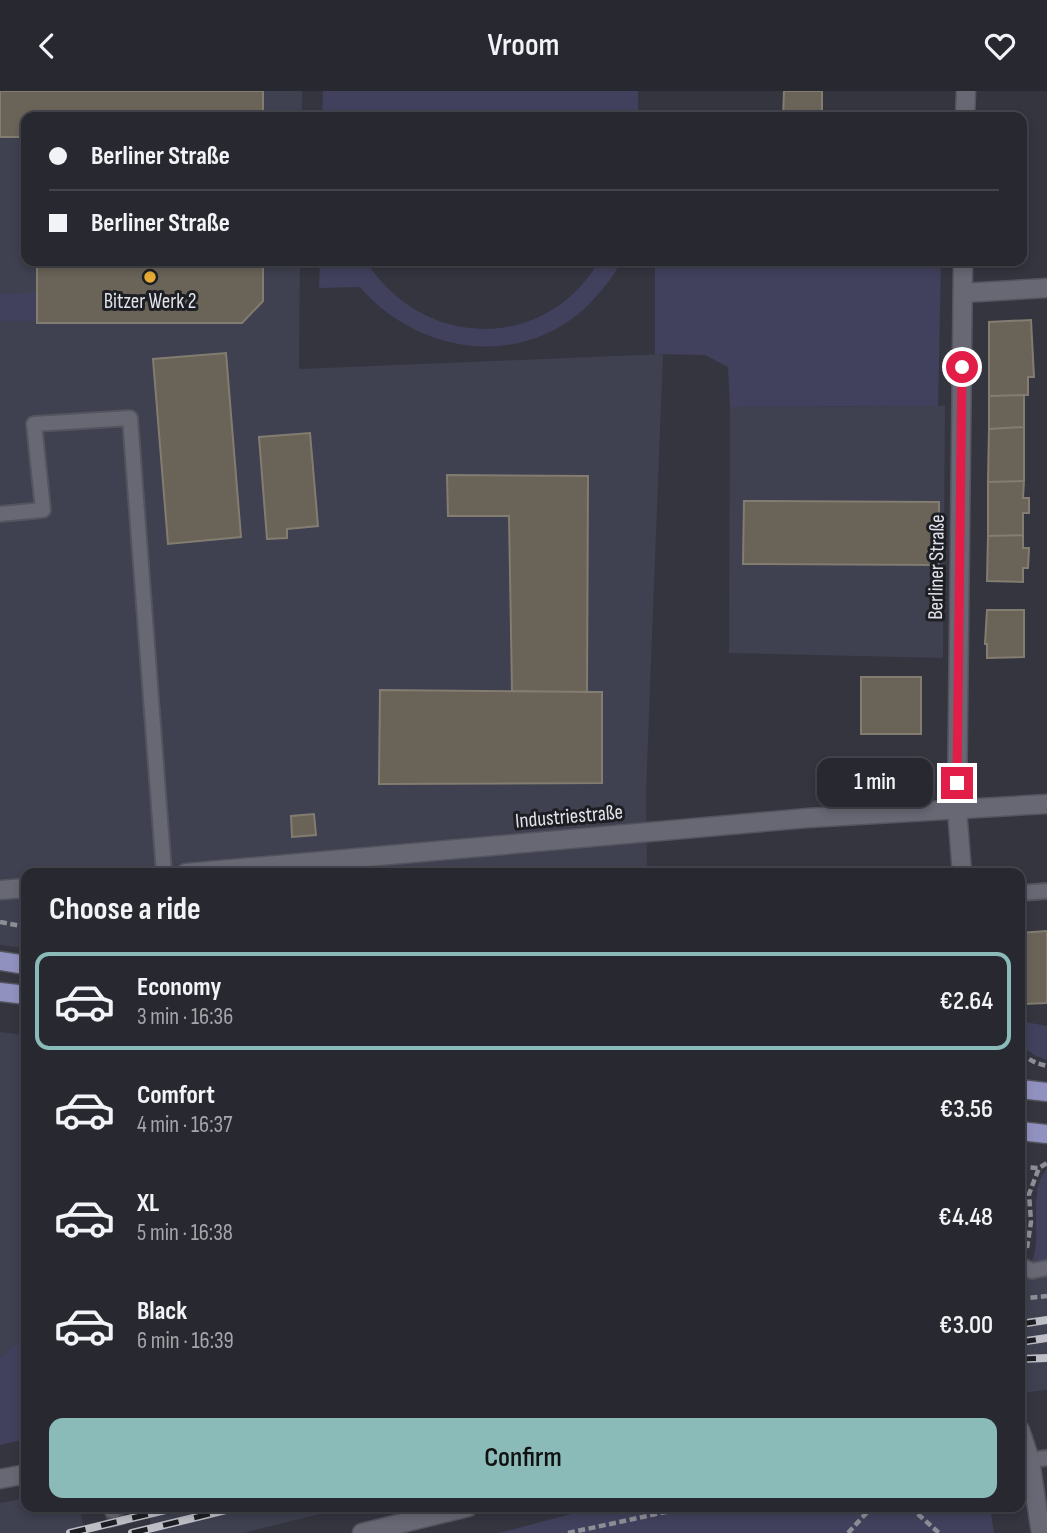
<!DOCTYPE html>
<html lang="en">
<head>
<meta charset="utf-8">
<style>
	:root { --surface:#282830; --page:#34343c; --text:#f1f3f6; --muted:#a5a6ab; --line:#44444c; --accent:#8bbbb9 }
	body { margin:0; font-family:"Sofia Sans Condensed",sans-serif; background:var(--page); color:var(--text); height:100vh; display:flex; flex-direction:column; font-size:26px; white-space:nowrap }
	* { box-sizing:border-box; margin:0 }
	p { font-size:23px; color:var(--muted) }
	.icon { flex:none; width:38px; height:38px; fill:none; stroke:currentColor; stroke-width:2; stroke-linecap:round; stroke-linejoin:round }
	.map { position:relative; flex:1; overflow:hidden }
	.side { position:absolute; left:21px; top:777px; width:1004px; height:644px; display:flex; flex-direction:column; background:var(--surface); border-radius:14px; box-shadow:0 4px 10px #0003,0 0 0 2px var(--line) }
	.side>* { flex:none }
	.hud { position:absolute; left:21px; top:21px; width:1006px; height:154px; border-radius:14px; box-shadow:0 4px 10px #0003,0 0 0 2px var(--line); display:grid; align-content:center; height:154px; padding:0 28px; background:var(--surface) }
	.end { position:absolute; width:32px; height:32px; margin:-16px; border:9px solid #e11d48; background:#fff; box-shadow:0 0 0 4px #fff }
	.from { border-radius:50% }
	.bubble { position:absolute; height:49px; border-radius:14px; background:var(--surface); box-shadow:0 4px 10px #0003,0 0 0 2px var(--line); font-size:23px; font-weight:600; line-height:49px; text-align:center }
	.hud b { display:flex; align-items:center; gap:24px; height:66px; font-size:26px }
	.hud b+b { border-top:2px solid var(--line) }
	.hud i { width:18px; height:18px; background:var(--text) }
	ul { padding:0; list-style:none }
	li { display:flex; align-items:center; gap:21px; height:98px; margin:0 14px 10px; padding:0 14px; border:4px solid transparent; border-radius:14px }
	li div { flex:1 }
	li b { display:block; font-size:26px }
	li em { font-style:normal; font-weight:600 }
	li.current { border-color:var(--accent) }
	li>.icon { width:63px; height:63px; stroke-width:1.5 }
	h2 { padding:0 28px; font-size:32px; line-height:84px }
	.button { display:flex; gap:14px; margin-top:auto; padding:14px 28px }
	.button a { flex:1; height:80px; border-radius:14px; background:var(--accent); color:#111; font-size:28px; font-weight:600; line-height:80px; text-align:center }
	header { display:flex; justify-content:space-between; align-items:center; height:91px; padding:0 28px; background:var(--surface); font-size:32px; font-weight:600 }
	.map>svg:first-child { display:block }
	.built { fill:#3f4050 }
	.green { fill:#41415d }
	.building { fill:#696358; stroke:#837c70; stroke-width:2 }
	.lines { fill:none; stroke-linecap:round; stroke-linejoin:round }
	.secondary-tunnel { stroke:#4f4f5a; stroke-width:18; stroke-dasharray:18 9; stroke-linecap:butt }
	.lane-casing { stroke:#54545e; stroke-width:18 }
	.street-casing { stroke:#54545e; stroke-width:21 }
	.secondary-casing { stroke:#54545e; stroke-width:21 }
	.primary-casing { stroke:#54545e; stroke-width:21 }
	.path { stroke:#8e8e97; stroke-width:4.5; stroke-dasharray:7 3.5; stroke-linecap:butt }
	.lane { stroke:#676874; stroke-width:14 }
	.street { stroke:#676874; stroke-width:18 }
	.secondary { stroke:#676874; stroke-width:18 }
	.primary { stroke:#9091bf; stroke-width:18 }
	.rail-casing { stroke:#bebec6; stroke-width:8 }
	.rail { stroke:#1d1e23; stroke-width:5; stroke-dasharray:16; stroke-linecap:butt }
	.route { stroke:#e11d48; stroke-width:9 }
	.poi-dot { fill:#e7ac36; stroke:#1d1e23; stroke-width:2.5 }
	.labels { text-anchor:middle; stroke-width:6; stroke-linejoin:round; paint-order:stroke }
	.poi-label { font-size:21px; fill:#e2e3ea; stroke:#1d1e23 }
	.street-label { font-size:21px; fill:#e2e3ea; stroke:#1d1e23 }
</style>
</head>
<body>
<header><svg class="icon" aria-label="back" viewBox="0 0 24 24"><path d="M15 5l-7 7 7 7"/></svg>Vroom<svg class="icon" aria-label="heart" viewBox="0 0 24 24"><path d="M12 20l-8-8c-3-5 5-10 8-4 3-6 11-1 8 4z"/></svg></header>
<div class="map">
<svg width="1047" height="1442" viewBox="0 0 1047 1442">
	<rect width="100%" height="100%" fill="#353540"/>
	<!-- built -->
	<path class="built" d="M0,0H302V26H26V170H300L299,278L663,263L646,700L647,782H26V857L0,854Z
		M945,315L943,567L729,562L730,316Z
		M0,941L26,944V1244L0,1266Z
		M1047,1078V1299L1020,1302V1190L1034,1165L1037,1153V1098L1040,1088Z
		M26,1407V1416H79L85,1442H0V1412Z
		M147,1416H348L243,1442H153Z"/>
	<!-- green -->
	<path class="green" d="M323,0H638V26H322Z
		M320,170H366C421,258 545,263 599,170H621C614,185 604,197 593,209C528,279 420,266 360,196L319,197Z
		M372,170H554V173Z
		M655,170H941L938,315L730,316L728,276L705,264L655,263Z
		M37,202V230H0V203Z
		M1020,930L1047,935V969L1036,965L1020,954Z
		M1047,1078V1169L1038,1170L1034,1165C1041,1137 1028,1102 1047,1078Z
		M26,1244V1348L0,1354V1266Z
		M598,1416H990L994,1442H499Z"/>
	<!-- building -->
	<path class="building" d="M0,0H263V26H26V46H0Z
		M784,0H822V26H783Z
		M37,170H263V210L242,232H37Z
		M1031,229L1034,286H1028V304L989,305V231Z
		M226,262L241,446L168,453L153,268Z
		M1024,304V336L989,338V305Z
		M1024,336V390L988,391L989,338Z
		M310,342L318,435L287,438V447L267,448L259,346Z
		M447,384L588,385L587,601L512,600L509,425H448Z
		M1024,390L1023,407H1029V422H1023V444L988,445V391Z
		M744,410L939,411V474L743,473Z
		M1023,444V457H1029L1028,477H1023V491L987,490L988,445Z
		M987,519H1024V566L987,567V553H985Z
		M861,586H921V643H861Z
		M380,599L602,601V692L379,693Z
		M314,723L316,744L292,746L291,725Z
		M1047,840V912L1023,913L1020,842Z"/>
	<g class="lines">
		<!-- secondary-tunnel -->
		<path class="secondary-tunnel" d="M113,1418L119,1442"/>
		<!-- lane casing -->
		<g class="lane-casing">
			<path id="lane" d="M0,423L43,419L34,333L130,327L164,782
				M1020,802L1047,800
				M1020,1174L1032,1180L1047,1177
				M1030,1369L1047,1367"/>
		</g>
		<!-- street casing -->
		<g class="street-casing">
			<path id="street" d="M965,26L966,0
				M963,202L1047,197
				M957,718L963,170
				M186,782L808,727L1047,713
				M0,799L26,797
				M0,1388L26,1383"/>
		</g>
		<!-- secondary casing -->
		<g class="secondary-casing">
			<path id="secondary" d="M957,718L962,782
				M1020,1339L1030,1369L1041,1442
				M113,1418V1416
				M362,1442L468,1416"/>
		</g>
		<!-- primary casing -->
		<g class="primary-casing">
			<path id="primary" d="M0,870L26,874
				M0,901L26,904
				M1020,998L1047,1001
				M1020,1040L1047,1043"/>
		</g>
		<!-- path -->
		<path class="path" d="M0,831L26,836
			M1020,963L1036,972L1047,975
			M1020,1076L1039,1077L1047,1072
			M1027,1157L1031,1131L1029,1103L1039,1077
			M1020,1208L1047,1205
			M910,1416L939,1442
			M568,1442L689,1416
			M848,1442L872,1416"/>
		<!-- lane -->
		<use href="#lane" class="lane"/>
		<!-- street -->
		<use href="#street" class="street"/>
		<!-- secondary -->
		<use href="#secondary" class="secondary"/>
		<!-- primary -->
		<use href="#primary" class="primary"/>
		<!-- rail casing -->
		<g class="rail-casing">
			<path id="rail" d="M1020,1233L1047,1229
				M1020,1251L1047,1247
				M1020,1268L1047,1267
				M70,1442L178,1416
				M132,1442L238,1416"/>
		</g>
		<!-- rail -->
		<use href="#rail" class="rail"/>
	</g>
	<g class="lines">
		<!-- route -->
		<path class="route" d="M957,692L962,276"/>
	</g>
	<!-- markers -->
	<circle class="poi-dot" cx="150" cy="186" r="7"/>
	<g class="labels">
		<!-- poi labels -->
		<g class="poi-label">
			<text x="150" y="217">Bitzer Werk 2</text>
		</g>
		<!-- street labels -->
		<g class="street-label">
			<text transform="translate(936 476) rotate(-89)" y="7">Berliner Straße</text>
			<text transform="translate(569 725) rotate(-5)" y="7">Industriestraße</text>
		</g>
	</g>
</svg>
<i class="end from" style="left:962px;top:276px"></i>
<i class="end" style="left:957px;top:692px"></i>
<div class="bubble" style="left:817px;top:667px;width:116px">1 min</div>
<div class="hud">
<b><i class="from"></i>Berliner Straße</b>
<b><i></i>Berliner Straße</b>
</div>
<section class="side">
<h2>Choose a ride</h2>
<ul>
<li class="current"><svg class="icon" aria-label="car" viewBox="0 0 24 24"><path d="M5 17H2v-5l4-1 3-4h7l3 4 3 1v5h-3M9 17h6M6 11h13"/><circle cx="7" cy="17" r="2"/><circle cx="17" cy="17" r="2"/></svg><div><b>Economy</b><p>3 min · 16:36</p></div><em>€2.64</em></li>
<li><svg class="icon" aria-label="car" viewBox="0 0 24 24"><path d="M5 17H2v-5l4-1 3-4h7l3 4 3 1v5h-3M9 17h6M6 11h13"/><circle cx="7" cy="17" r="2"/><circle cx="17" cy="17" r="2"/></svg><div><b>Comfort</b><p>4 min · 16:37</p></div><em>€3.56</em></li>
<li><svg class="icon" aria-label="car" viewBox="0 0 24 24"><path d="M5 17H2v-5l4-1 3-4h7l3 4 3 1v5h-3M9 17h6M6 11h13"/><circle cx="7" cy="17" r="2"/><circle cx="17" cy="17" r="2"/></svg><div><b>XL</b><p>5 min · 16:38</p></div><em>€4.48</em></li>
<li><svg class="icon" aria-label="car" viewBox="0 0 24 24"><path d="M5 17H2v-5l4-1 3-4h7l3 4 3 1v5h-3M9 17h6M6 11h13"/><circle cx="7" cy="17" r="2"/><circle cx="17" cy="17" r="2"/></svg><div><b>Black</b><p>6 min · 16:39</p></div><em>€3.00</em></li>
</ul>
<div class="button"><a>Confirm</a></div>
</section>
</div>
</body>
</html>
